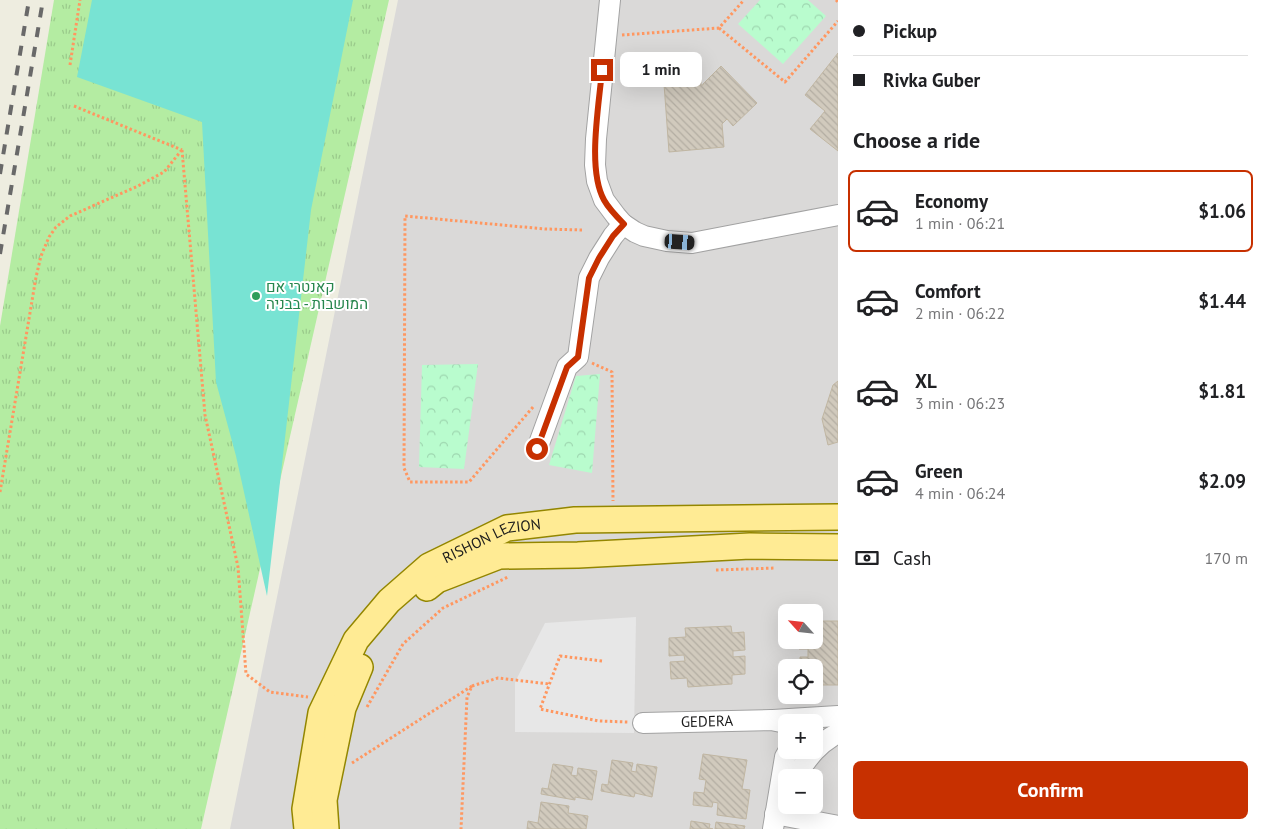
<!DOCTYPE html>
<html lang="en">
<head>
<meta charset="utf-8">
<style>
	:root { --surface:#fff; --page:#f6f6f6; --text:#202124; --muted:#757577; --line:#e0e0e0; --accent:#c73000 }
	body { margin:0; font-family:"PT Sans",Heebo,sans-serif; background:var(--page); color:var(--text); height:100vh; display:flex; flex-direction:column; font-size:19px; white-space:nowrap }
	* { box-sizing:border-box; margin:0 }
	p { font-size:16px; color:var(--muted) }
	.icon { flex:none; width:28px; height:28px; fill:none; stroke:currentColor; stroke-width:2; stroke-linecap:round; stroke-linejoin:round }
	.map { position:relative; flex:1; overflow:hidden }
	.panel { display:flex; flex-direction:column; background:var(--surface); width:425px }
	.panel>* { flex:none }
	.top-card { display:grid; align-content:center; height:110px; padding:0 15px; background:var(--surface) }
	.needle { width:32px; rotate:297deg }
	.controls { position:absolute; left:778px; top:604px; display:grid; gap:10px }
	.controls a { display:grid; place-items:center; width:45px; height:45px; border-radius:8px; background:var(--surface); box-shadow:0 5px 20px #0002; font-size:25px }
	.end { position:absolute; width:22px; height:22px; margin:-11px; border:6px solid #c73000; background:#fff; box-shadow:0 0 0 2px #fff }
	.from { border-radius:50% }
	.bubble { position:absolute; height:35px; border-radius:8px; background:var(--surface); box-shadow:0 5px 20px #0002; font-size:16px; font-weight:600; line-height:35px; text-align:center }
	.car { position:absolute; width:15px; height:30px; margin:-15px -8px; border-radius:6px; box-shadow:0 0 4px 1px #0007; background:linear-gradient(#222 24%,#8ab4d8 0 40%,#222 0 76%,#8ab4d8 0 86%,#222 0) }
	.top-card b { display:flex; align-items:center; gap:18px; height:48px; font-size:19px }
	.top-card b+b { border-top:1px solid var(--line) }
	.top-card i { width:12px; height:12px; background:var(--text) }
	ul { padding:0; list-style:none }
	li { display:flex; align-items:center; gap:15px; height:82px; margin:0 10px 8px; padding:0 5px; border:2px solid transparent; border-radius:8px }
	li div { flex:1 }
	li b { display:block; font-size:19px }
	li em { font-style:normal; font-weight:600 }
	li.on { border-color:var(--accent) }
	li>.icon { width:45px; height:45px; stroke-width:1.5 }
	h2 { padding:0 15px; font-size:22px; line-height:60px }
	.pay { display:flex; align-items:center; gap:12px; height:55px; padding:0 15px; font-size:19px }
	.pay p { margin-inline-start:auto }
	.button { display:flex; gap:10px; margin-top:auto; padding:10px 15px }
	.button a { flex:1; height:58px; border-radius:8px; background:var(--accent); color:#fff; font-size:20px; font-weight:600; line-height:58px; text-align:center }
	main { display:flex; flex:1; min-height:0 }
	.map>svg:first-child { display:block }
	.residential { fill:#dad9d8; fill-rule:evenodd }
	.grass { fill:url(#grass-tufts) }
	.park { fill:url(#park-crowns) }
	.pitch { fill:#78e3d3 }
	.parking { fill:#e7e7e7 }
	.building { fill:url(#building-back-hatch); stroke:#c0b6a2 }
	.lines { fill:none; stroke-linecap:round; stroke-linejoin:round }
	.minor-casing { stroke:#a2a2a2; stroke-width:22 }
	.major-casing { stroke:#938600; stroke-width:28 }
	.path { stroke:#ff9760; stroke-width:3; stroke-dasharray:2.5 2.5; stroke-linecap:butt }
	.minor { stroke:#fff; stroke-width:20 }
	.major { stroke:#ffeb94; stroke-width:25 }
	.rail { stroke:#696969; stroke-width:4; stroke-dasharray:10 10; stroke-linecap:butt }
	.route { stroke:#c73000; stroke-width:6 }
	.leisure-dot { fill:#2e9e5b; stroke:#fff; stroke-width:2 }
	.labels { text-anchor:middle; stroke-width:4; stroke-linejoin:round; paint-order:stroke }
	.leisure-label { font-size:15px; fill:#27864d; stroke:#fff; text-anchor:start }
	.street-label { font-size:15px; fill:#1b1b1b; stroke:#fff }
</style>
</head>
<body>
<main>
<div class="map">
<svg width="838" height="829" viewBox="0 0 838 829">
	<defs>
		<pattern id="grass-tufts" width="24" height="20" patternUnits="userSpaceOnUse" patternTransform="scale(1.25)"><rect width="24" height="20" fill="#b4eca2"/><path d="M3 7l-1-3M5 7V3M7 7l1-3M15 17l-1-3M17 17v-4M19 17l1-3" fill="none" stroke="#9aca8b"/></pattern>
		<pattern id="park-crowns" width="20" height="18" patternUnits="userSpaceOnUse" patternTransform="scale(1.25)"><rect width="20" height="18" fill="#b9fcce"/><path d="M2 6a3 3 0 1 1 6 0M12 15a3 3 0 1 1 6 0" fill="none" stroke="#9ed7b0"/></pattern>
		<pattern id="building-back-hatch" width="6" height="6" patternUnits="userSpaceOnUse" patternTransform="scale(1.25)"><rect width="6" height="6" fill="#d1cabd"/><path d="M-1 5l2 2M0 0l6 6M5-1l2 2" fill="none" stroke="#b3ada2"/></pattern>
	</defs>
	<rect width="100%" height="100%" fill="#eeede0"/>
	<!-- residential -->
	<path class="residential" d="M398,0H838V829H230ZM786,612H814V640H786ZM786,668H814V695H786ZM786,722H814V750H786ZM786,778H814V805H786Z"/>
	<!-- grass -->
	<path class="grass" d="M54,0H389L201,829H0V326Z"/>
	<!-- park -->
	<path class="park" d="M760,0H808L826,16L783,64L738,24Z
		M478,364L464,469L419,467L422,365Z
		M600,374L592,473L549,465L576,376Z"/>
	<!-- pitch -->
	<path class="pitch" d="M92,0H353L311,210L267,596L236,456L216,382L202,122L77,77Z"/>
	<!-- parking -->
	<path class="parking" d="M636,617L634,733L515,732V682L545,623Z"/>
	<!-- building -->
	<path class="building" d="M838,53V151L810,129L825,111L805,95Z
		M721,66L757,103L733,126L727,119L722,124L724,147L669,152L664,84L671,83V76L701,74V85H703V84Z
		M838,381V442L828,445L822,419L833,385Z
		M814,621H838V685H814V668H800V657H808V649H799V640H814Z
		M731,626L732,633L744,632L745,650L733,651V657L745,656V674L732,675V684L688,687L687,678L671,679L670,662L685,661L684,655L669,656V638L686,637L685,628Z
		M703,754L747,760L742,789L750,790L746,819L717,815L718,803L713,802L712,807L693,805L694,792L704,793L706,780L699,779Z
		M612,760L633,763L631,771L636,772L637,764L657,767L652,797L635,793L634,797L601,791L602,784L608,785Z
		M553,764L573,767L571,775L577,776L578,768L597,771L592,800L575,797V800L541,794L542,788L548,789Z
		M541,802L569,806L568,813L588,816L586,829H527L528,821L538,823Z
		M691,821L710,824L709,828L713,829H690Z
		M716,822L745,826L744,829H715Z"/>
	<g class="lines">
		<!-- minor casing -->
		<g class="minor-casing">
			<g id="minor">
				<path d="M610,0L596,139L595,165L597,181L604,200L616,216L623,224L635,232L644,236L667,241L692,243L838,215"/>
				<path d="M537,449L567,367L578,357L589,278L599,258L613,236L623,224"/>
				<path d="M773,720L838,716"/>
				<path id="s1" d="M643,723L771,720L786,723"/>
				<path d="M794,778C808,758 816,745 838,733"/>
				<path d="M775,814L838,826"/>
				<path d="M773,829L785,757L789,750"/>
			</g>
		</g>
		<!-- major casing -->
		<g class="major-casing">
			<g id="major">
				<path d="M427,588L437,580L499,556L578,555L750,546L838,547"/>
				<path id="s2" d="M307,829L305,809L321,713L356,640L389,601L429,566L507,528L575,520L838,517"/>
				<path d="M326,829L324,800L343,708L360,667"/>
			</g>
		</g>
		<!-- path -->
		<path class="path" d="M836,0L838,2
			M719,28L785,82L838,21
			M622,35L719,28L744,0
			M70,65L80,0
			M74,106L182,150
			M182,150L205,415L238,567L246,674L270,692L308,697
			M592,363L612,372L613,501
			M533,407L469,482H410L404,468L405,216L545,229L582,230
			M0,492L36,277L41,256L49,237L56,227L70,216L138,186L164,172L181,151
			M716,570L775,568
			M602,661L560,656L540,709L599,721L628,722
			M472,686L498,678L549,684
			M367,707L403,644L443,608L508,577
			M352,763L472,686L467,697L461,829"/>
		<!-- minor -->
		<use href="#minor" class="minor"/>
		<!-- major -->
		<use href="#major" class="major"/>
		<!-- rail -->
		<path class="rail" d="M0,174L29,0
			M0,254L43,0"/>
	</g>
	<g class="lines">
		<!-- route -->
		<path class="route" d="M537,449L567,367L578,357L589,278L599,258L613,236L624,224C617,217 609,209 604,200C587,169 599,106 602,70"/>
	</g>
	<!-- markers -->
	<circle class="leisure-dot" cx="256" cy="296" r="5"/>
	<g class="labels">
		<!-- leisure labels -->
		<g class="leisure-label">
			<text x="266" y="292">קאנטרי אם<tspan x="266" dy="17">המושבות - בבניה</tspan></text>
		</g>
		<!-- street labels -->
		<g class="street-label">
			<text dy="5" stroke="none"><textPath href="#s2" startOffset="371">RISHON LEZION</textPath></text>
			<text dy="5" stroke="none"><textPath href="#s1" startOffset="64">GEDERA</textPath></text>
		</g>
	</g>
</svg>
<div class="controls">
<a><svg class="needle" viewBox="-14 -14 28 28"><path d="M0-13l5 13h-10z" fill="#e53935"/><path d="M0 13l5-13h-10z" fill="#757577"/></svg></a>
<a><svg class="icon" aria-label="locate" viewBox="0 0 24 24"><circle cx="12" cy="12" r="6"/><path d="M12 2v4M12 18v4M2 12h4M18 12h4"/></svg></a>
<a>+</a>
<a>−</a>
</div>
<i class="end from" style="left:537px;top:449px"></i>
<i class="end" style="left:602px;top:70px"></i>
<div class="bubble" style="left:620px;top:52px;width:82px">1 min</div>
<i class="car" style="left:680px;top:242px;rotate:94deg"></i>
</div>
<section class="panel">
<div class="top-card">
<b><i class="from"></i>Pickup</b>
<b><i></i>Rivka Guber</b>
</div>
<h2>Choose a ride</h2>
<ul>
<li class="on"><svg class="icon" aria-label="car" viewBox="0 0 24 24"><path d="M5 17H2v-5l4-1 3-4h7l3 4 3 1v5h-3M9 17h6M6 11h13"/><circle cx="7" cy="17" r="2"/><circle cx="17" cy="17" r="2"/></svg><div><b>Economy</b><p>1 min · 06:21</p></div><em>$1.06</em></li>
<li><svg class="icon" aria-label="car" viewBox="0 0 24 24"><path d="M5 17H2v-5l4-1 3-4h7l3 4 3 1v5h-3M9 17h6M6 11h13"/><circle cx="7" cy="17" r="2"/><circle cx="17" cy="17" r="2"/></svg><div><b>Comfort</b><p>2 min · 06:22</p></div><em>$1.44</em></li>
<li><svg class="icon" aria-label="car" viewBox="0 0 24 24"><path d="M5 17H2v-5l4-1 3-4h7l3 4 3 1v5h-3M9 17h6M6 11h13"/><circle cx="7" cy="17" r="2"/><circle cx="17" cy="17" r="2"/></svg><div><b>XL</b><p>3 min · 06:23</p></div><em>$1.81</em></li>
<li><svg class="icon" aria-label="car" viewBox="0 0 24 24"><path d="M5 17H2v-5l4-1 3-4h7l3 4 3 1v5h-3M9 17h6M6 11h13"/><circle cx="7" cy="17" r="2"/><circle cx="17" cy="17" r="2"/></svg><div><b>Green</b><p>4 min · 06:24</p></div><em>$2.09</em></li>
</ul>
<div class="pay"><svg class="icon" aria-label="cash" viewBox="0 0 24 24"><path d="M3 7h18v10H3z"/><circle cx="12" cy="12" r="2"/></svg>Cash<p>170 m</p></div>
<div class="button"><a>Confirm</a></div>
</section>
</main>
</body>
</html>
